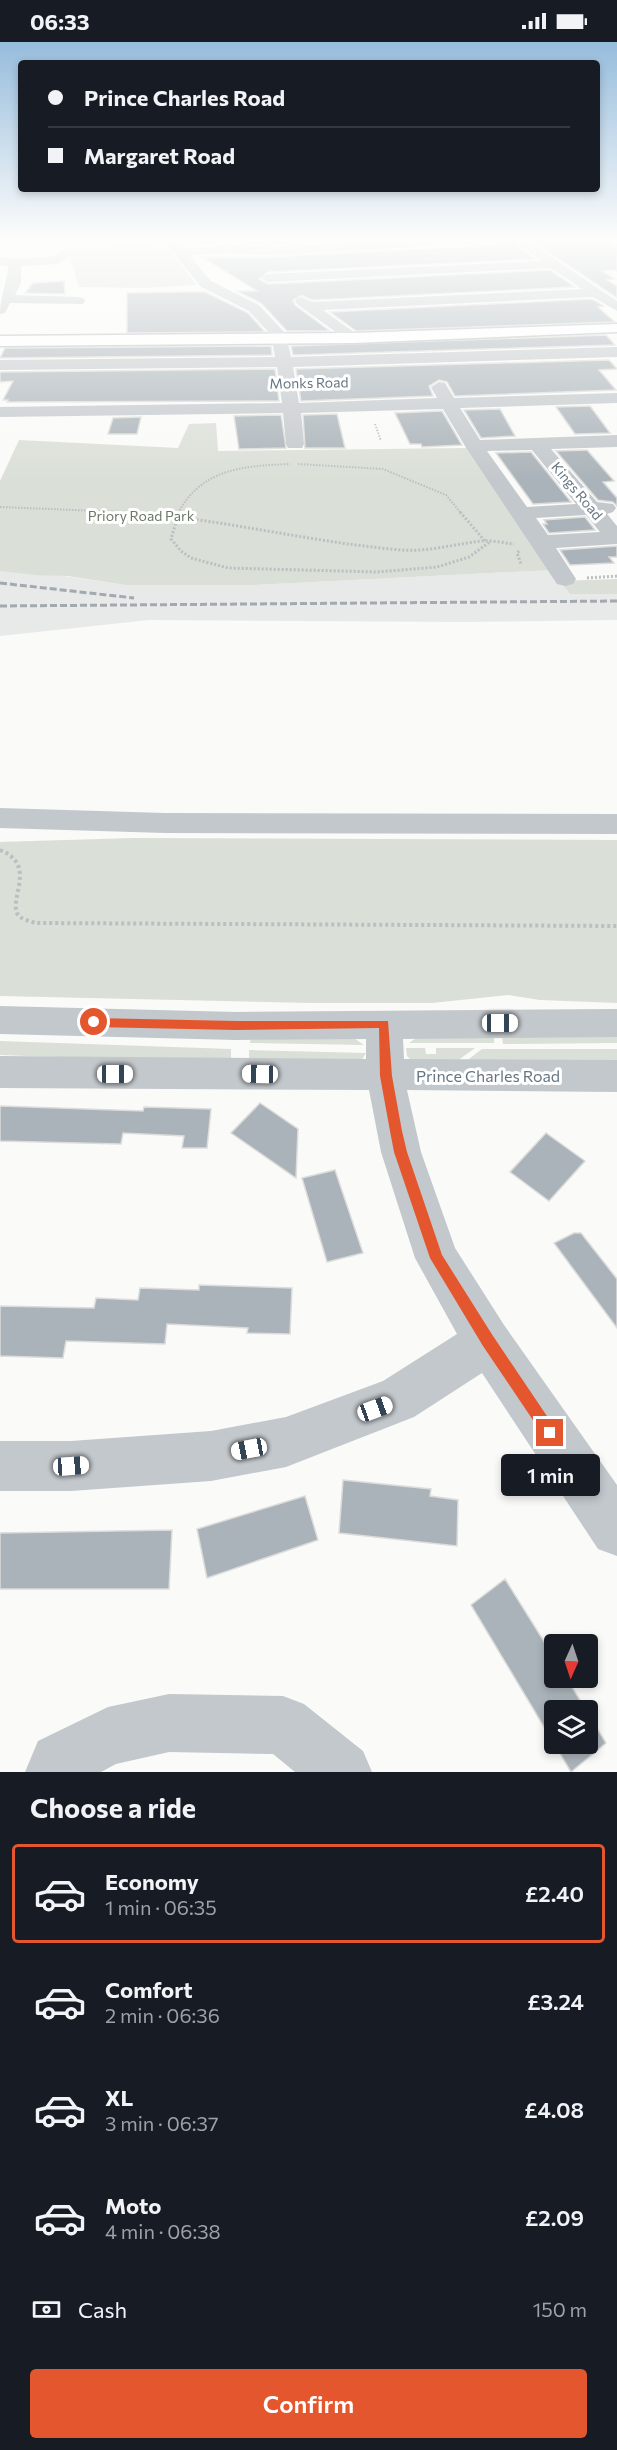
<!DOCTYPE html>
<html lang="en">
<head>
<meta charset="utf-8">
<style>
	:root { --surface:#171b24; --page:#242831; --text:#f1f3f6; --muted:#9ea1a6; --line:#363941; --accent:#e4572e }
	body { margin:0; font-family:Commissioner,sans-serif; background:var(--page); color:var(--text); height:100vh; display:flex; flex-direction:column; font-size:22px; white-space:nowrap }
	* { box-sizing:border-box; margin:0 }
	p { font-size:20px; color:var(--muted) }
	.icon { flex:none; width:33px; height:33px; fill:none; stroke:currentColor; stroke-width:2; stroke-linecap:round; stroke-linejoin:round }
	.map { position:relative; height:1730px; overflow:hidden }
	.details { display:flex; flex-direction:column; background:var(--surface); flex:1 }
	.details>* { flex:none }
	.hud { position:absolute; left:18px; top:18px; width:582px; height:132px; border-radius:6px; box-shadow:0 3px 9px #0003; display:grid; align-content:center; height:132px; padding:0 30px; background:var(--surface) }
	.needle { width:39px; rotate:183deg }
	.fabs { position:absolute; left:544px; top:1592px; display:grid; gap:12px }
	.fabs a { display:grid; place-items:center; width:54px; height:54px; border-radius:6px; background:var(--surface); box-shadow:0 3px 9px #0003; font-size:30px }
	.end { position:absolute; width:27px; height:27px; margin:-14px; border:8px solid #e4572e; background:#fff; box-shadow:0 0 0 3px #fff }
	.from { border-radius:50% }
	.bubble { position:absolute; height:42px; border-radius:6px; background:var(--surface); box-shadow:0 3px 9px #0003; font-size:20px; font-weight:600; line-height:42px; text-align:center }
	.car { position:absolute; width:18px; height:36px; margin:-18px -9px; border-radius:8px; box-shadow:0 0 4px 2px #0007; background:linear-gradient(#fff 24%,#345 0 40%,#fff 0 76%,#345 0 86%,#fff 0) }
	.hud b { display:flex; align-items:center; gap:21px; height:57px; font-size:22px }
	.hud b+b { border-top:2px solid var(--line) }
	.hud i { width:15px; height:15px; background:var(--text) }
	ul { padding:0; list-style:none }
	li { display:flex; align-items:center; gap:18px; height:99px; margin:0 12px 9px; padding:0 18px; border:3px solid transparent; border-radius:6px }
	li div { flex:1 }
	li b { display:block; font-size:22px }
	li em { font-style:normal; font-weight:600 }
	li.current { border-color:var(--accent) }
	li>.icon { width:54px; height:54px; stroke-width:1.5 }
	h2 { padding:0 30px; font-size:27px; line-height:72px }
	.pay { display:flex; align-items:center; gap:15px; height:66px; padding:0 30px; font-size:22px }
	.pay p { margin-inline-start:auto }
	.primary-button { display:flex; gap:12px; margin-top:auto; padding:12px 30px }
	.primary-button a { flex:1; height:69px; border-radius:6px; background:var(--accent); color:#fff; font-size:24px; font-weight:600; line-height:69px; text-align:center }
	.status { display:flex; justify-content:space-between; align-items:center; height:42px; padding:0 30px; background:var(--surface); direction:ltr }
	.status svg { height:16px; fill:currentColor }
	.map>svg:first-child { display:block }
	.built { fill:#e8e9e9 }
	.green { fill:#dadfd7 }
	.building { fill:#aab3b9; stroke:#dcdcda; stroke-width:1.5 }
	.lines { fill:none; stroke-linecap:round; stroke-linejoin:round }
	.major-casing { stroke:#b5babe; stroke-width:3 }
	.path-far3 { stroke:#bbbfc2; stroke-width:1.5; stroke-dasharray:1.5 1.5; stroke-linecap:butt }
	.path-far2 { stroke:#bbbfc2; stroke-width:2; stroke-dasharray:1.5 1.5; stroke-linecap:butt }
	.path-far1 { stroke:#bbbfc2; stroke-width:3; stroke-dasharray:2 2; stroke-linecap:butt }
	.path { stroke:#bbbfc2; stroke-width:4; stroke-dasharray:3 3; stroke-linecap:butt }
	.minor { fill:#c3c8cc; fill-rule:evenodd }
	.major { fill:#fff; fill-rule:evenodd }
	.rail { stroke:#a2aab0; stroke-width:3; stroke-dasharray:7 3; stroke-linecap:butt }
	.route { fill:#e4572e }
	.labels { text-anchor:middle; stroke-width:6; stroke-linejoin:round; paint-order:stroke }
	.far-street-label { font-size:14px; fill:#657683; stroke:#fff }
	.far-park-label { font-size:14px; fill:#687a64; stroke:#fff }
	.street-label { font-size:16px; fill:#657683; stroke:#fff }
</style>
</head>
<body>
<div class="status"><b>06:33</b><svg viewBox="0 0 49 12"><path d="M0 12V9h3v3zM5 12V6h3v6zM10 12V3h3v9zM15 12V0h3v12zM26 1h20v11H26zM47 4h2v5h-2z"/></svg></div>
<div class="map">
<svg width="617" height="1730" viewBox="0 0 617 1730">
	<rect width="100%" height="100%" fill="#fafaf8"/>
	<!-- built -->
	<path class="built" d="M0,525L126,543H252L552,528L570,552H617V578L463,580L149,578L0,594Z"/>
	<!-- green -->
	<path class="green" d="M0,197H178L165,200V203L197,243L145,246L79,245L66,202Z
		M216,381L218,409L468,406L552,528L252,543H126L67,534L36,533L0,529V439L19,398L178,406L189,382Z
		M617,537V552H570L560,539Z
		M133,796L617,798V961L540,958L508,953L432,961H313L0,954V800Z
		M251,993L352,995L364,1003L250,1001Z
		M617,993V1001L503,1002L502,994Z
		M419,994H494V1001H409Z
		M0,999L231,1007V1021L0,1013Z
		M406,1006H425L426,1012H436V1006H475L453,1022L411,1018L407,1014Z
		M482,1007H617V1024L461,1023Z
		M249,1008L366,1011L361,1019L249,1022Z"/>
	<!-- building -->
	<path class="building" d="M178,197H225L228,201L185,204Z
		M319,197H375L269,203L238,201Z
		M503,197H509L535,217L268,230L259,237L268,242L550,228L575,245L312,258L302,253L293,258L295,263L330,289H287L261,261L236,249H257L202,215H269L495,203Z
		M529,197H602L617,207V228L602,229L615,237L607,238L617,244V256Z
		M64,239L65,252L25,251L33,241Z
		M184,250H205L248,271L265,290L127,291V251Z
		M592,257L604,264L598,265L615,280L356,289L330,270Z
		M606,293L615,303L293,313L291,304Z
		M271,304L272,313L0,316L5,306Z
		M609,318L617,327L599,328L616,348L455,354L447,340L439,338L429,344L433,354L301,359L296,327Z
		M275,327L279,359L7,360L8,358H3L13,339L0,340V330Z
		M590,364L599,376L610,391L575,392L556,365Z
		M500,367L515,394L481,396L464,368Z
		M442,369L462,403L422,405L421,402H410L395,371Z
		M337,372L345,406H305L303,373Z
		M281,373L286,406L239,407L234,374Z
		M141,375L137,392H108L113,376Z
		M587,408L614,439L603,440L617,456V464L613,460L598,458L556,409Z
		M531,410L571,460L533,462L496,411Z
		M585,475L595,488L549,491L543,482H547L544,478Z
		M617,504V515H609L614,521L570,523L560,508Z
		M260,1061L298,1087L296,1136L231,1091Z
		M0,1064L143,1069L144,1065L211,1067L207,1106H182L184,1094L123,1091L121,1102L0,1099Z
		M546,1091L585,1119L549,1159L510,1130Z
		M335,1128L363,1211L327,1220L302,1136Z
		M574,1191H581L617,1237V1286L554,1201Z
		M199,1243L292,1246L290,1292L247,1291L248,1286L167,1282L165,1302L66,1299L63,1316L0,1314V1264L94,1266L96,1256L138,1258L140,1246L199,1248Z
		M343,1438L431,1447L430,1454L458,1458L457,1504L339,1491Z
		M305,1454L318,1498L207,1536L197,1487Z
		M172,1488L169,1547H0V1491Z
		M505,1537L555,1617V1635H566L586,1668H555V1701H588V1671L606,1701L571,1730L471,1563Z"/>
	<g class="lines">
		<!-- major casing -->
		<g class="major-casing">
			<path id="major" d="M617,282V290L353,301L0,304V294L353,291Z"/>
		</g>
		<!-- path-far3 -->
		<path class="path-far3" d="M112,203L139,205L150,203
			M617,204L581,206L617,229
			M567,207L581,206"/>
		<!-- path-far2 -->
		<path class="path-far2" d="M375,382L381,399
			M298,422L383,427L446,453L461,471
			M0,465L149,471
			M178,471C202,426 244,424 290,422"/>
		<!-- path-far1 -->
		<path class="path-far1" d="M125,470C218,476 308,500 401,508C428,510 455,502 482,499C492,498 504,501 514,502
			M179,470L171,497L181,509L191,516L228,526L377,530L437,525L469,515L491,499
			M460,470L485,499
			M519,509L517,511L521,522
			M587,536L617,534"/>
		<!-- path -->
		<path class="path" d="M0,808C38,823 8,857 18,873C21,877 30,879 35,881L617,884"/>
		<!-- minor -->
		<path class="minor" d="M162,197H175L184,206L225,203L269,205L422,197H501L495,201L269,213L225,211L189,213L211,239L259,263L286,292L291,315L617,305V315L293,325L299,361L437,356L431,345L439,340L445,341L454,356L617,351V361L460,366L480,398L617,393V405L551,407L597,460L613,462L616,466L613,470L607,472L617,484V502L556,506L576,537L573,542L565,544L557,542L465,404L443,367L301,371L304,402L302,406H288L286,402L283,371L0,375V365L282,361L277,325L0,328V318L275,315L271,293L249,269L201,245ZM532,408L576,462L527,465L487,409ZM586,473L600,490L548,493L536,476Z
			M511,197H525L617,259V269L593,255L323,268L358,293L361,296L358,299H348L297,262L295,259L297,256L302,255L312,260L582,247L551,226L268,240L261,236L268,232L541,219Z
			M66,207L72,211L59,222L21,224V241L15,253L78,255L83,256L85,259L83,262L10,261L5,271L0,272C0,254 7,242 8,224L0,223V215L16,217L51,215Z
			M0,766L165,771L617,772V792L165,791L0,786Z
			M0,964L236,970L617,967V995L403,997L404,1017L617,1018V1050L407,1048L421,1110L455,1206L504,1283L617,1443V1514L598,1507L482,1331L414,1375L286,1425L211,1439L71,1449H0V1399H71L211,1389L286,1375L383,1339L457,1292L415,1216L381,1110L369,1048L0,1046V1014L366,1017V997L236,998L0,992Z
			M169,1652L283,1654L304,1662L363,1709L372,1730H295L273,1712L169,1710L116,1722L101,1730H25L38,1699L108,1665Z"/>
		<!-- major -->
		<use href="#major" class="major"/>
		<!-- rail -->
		<path class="rail" d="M0,541L134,556
			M0,564L617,559"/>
	</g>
	<!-- sky -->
	<linearGradient id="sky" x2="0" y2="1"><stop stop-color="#96bcdc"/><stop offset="0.45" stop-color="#fdfdfc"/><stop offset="1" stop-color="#fdfdfc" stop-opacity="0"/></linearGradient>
	<rect width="617" height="439" fill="url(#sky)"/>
	<!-- route -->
	<path class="route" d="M94,976L236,979H388L392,1034L402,1089L407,1110L442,1213L493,1294L555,1386L557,1391L555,1396L550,1398L545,1396L483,1304L430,1216L394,1110L390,1089L380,1034L379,986L236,988L94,985L89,980Z"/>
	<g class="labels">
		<!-- far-street labels -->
		<g class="far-street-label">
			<text transform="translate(309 341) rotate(-1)" y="5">Monks Road</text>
			<text transform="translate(577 449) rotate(50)" y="5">Kings Road</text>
		</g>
		<!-- far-park labels -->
		<g class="far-park-label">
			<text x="141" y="479">Priory Road Park</text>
		</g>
		<!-- street labels -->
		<g class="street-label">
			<text x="488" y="1040">Prince Charles Road</text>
		</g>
	</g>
</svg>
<div class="fabs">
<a><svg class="needle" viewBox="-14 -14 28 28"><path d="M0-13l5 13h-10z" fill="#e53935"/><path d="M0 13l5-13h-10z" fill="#9ea1a6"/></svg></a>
<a><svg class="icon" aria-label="layers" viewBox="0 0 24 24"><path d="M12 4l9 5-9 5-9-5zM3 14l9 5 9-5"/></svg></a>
</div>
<i class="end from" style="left:94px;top:980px"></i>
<i class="end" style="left:550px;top:1391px"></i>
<div class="bubble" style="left:501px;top:1412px;width:99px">1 min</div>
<i class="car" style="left:500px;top:981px;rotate:90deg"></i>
<i class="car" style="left:115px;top:1032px;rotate:90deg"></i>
<i class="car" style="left:260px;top:1032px;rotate:271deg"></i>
<i class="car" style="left:375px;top:1367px;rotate:70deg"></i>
<i class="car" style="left:249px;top:1407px;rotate:259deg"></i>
<i class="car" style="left:71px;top:1424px;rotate:86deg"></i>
<div class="hud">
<b><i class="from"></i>Prince Charles Road</b>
<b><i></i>Margaret Road</b>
</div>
</div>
<section class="details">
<h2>Choose a ride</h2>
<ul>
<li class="current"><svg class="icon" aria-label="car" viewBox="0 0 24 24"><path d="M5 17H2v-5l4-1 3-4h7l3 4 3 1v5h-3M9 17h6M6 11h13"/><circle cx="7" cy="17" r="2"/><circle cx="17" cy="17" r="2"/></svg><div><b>Economy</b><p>1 min · 06:35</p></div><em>£2.40</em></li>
<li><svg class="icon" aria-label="car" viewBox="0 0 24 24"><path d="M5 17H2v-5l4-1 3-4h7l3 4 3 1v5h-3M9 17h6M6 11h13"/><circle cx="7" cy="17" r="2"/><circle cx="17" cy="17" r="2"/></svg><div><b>Comfort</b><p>2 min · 06:36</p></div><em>£3.24</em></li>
<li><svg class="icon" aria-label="car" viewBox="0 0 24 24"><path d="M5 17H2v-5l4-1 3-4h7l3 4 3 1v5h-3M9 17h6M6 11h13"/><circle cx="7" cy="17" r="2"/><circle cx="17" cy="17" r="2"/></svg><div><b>XL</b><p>3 min · 06:37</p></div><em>£4.08</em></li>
<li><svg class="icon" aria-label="car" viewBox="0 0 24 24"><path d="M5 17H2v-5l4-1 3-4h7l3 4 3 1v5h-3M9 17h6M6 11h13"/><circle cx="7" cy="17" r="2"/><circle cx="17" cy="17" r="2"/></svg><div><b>Moto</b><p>4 min · 06:38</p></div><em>£2.09</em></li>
</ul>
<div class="pay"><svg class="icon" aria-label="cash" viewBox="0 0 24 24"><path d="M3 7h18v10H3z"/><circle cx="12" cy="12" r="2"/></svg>Cash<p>150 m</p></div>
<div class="primary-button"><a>Confirm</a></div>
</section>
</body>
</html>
